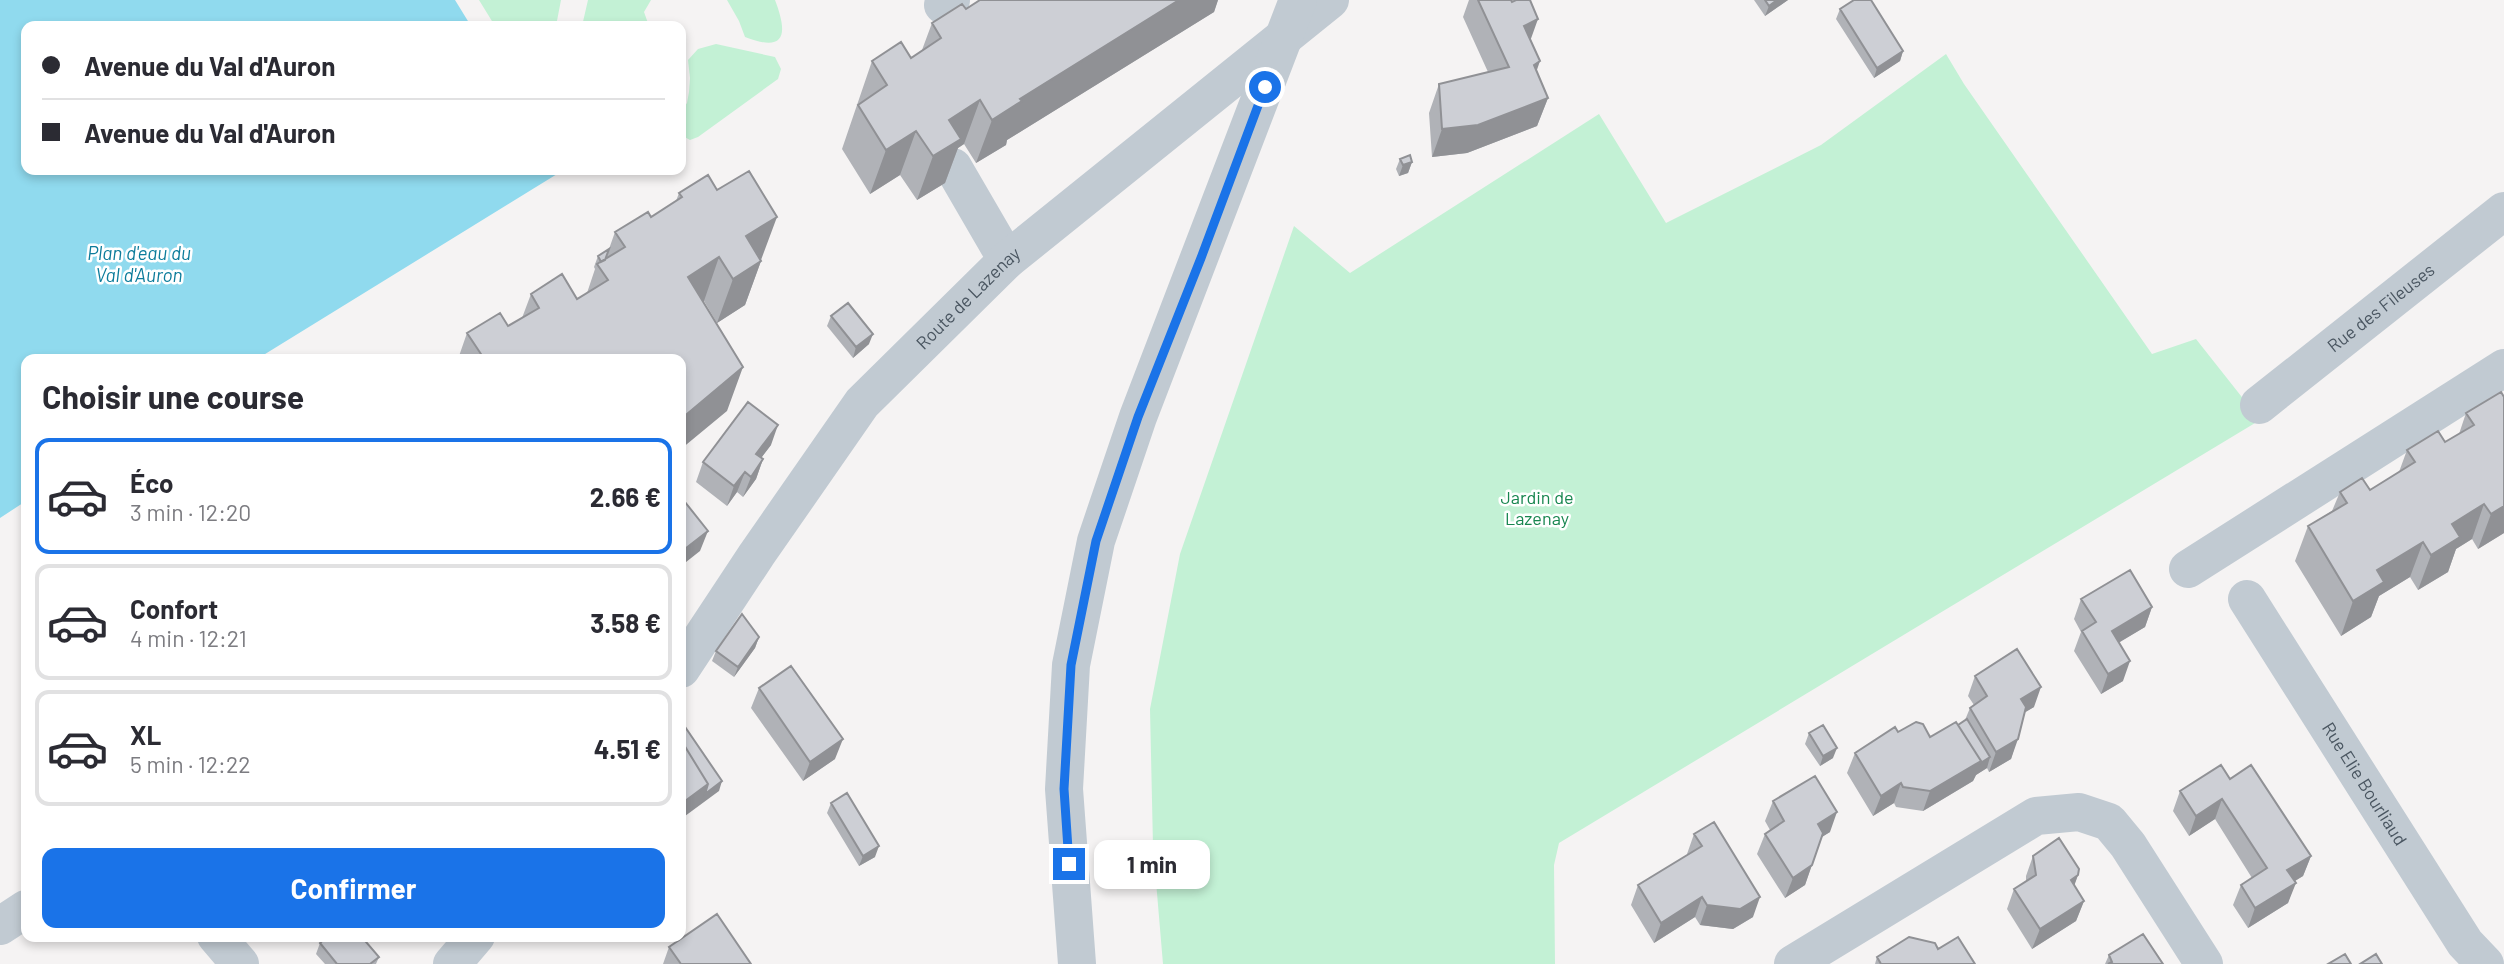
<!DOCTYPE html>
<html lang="fr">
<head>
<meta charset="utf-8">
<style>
	:root { --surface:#fff; --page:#f7f7f7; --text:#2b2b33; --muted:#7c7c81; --line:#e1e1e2; --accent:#1a73e8 }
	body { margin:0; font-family:Barlow,sans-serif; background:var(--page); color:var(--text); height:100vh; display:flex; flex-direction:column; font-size:26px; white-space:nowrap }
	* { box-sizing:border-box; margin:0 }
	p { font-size:23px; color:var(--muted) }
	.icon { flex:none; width:38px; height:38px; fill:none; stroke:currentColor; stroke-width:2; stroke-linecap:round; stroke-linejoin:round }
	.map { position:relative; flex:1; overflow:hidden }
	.panel { position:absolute; left:21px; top:354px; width:665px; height:588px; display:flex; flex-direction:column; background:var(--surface); border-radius:14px; box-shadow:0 4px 10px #0003 }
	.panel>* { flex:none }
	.top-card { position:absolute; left:21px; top:21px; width:665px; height:154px; border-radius:14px; box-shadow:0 4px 10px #0003; display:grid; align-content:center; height:154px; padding:0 21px; background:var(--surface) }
	.end { position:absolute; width:32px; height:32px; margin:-16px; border:9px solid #1a73e8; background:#fff; box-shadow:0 0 0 4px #fff }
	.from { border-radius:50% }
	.bubble { position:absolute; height:49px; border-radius:14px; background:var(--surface); box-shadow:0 4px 10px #0003; font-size:23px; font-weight:700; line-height:49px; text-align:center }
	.top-card b { display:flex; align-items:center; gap:24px; height:66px; font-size:26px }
	.top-card b+b { border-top:2px solid var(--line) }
	.top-card i { width:18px; height:18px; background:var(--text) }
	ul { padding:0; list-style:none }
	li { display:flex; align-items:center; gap:21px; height:116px; margin:0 14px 10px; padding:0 7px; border:4px solid var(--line); border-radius:14px }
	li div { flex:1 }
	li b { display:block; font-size:26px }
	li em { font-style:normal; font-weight:700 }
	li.on { border-color:var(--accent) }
	li>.icon { width:63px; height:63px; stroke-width:1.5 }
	h2 { padding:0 21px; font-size:32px; line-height:84px }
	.primary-button { display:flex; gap:14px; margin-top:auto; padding:14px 21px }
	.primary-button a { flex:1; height:80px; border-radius:14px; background:var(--accent); color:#fff; font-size:28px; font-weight:700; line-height:80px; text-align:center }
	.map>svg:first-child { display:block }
	.green { fill:#c3f1d5 }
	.water { fill:#90daee }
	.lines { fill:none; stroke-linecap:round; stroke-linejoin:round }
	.minor { stroke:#c1cad2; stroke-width:38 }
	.wall { fill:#b0b2b7 }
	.shaded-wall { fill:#909195 }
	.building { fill:#cdcfd5; stroke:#909195; stroke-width:2 }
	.route { stroke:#1a73e8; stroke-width:9 }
	.labels { text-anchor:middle; stroke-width:5; stroke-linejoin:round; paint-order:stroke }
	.street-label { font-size:18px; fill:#4a5661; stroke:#fff }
	.park-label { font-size:18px; fill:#17864f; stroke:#fff }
	.water-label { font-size:19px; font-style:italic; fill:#0c7c9b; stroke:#fff }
</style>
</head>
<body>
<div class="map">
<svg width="2504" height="964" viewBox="0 0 2504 964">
	<rect width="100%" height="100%" fill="#f5f3f3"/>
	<!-- green -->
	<path class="green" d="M479,0H561L556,26H495Z
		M588,0H651L644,12L649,26H582Z
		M727,0H775C788,34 786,53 745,37L739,21Z
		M716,44L775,57L781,69L778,79L698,137L690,140L681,135V111L687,103L689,92L690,78L688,60L698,49Z
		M1946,54L1964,84L2152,354L2196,339L2260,420L1559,843L1554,865L1555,964H1163L1153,846L1150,709L1180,554L1294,226L1350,273L1599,114L1666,223L1821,145Z"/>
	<!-- water -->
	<path class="water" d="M0,0H455L471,26H26V170L562,171L257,359H26V501L0,518Z"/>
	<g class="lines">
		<!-- minor -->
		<g class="minor">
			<path d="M943,5L951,0"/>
			<path d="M953,167L1007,260"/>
			<path id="s1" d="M2259,405L2504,211"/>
			<path d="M2188,569L2504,368"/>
			<path id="s2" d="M2247,599L2465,943L2485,964"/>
			<path id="s3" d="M681,669L757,554L862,403L1007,260L1330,0"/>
			<path d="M0,926L26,909"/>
			<path d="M216,936L240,964"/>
			<path d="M452,964L476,936"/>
			<path d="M1077,964L1064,789L1071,665L1096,541L1138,417L1298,0"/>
			<path d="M1793,964L2036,816L2079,812L2109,822L2128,845L2204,964"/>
		</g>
	</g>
	<!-- wall -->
	<path class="wall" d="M980,0H1218L1214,12L1007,140L1006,145L976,163L964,144L958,148L945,183L917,200L900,175L870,194L842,149L872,61L911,58L922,50L932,23L966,9Z
		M1469,0H1511L1531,40L1537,71L1548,98L1537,126L1467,153L1432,157L1429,113L1439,84L1488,72L1463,17Z
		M1754,0H1788L1765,16Z
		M1840,9L1903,51L1900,61L1874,78L1836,19Z
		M1400,159L1412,162L1408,173L1399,176L1396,169Z
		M679,193L761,261L745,305L717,323L704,301L703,302L727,411L681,359H458L467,333L508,326L522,318L531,294L577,299L587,293L595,269L594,267L598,256L609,249L615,232L651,217L676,201Z
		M831,316L869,344L853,358L827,326Z
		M2504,397V533L2478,549L2472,539L2456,549L2448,572L2418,590L2410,577L2379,596L2371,617L2341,636L2295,561L2308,526L2332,511L2340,492L2370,490L2399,472L2407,450L2445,442L2459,434L2466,413Z
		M771,445L761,458L763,459L756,479L743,497L737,492L727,506L696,482L703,462Z
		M2081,599L2152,607L2145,627L2119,642L2123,681L2101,694L2074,651L2081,632L2074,619Z
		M759,637L755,648L734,677L712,661L716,651Z
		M1975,676L2034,707L2025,712L2011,759L1989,772L1987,768L1976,775L1973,781L1923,811L1896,807L1894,803L1873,816L1847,773L1855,753L1898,732L1930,737L1958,725L1965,720L1970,708L1974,705L1968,696Z
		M759,688L835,759L803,781L751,708Z
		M1809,733L1833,758L1820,766L1805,744Z
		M2230,779L2311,856L2303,876L2295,881L2288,903L2248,928L2233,905L2241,885L2252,878L2215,819L2189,836L2173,811L2180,791Z
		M1773,801L1830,832L1821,837L1805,885L1785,898L1757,854L1765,834L1770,830L1765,821Z
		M831,803L875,857L859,866L827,813Z
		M1694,834L1753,917L1733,929L1700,925L1695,917L1654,943L1631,905L1638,885L1688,855L1687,854Z
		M2033,856L2078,875L2074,885L2084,901L2076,921L2032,949L2007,909L2014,889L2026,881V876Z
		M320,943L379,957L376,964H325L316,954Z
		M669,947L751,964H663Z
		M1938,949L1975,964H1875L1877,957Z
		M2109,955L2163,964H2105Z"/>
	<!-- shaded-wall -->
	<path class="shaded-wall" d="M1179,0H1218L1214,12L1007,140L1006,145L976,163L992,120L1020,99Z
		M1777,0H1788L1765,16L1769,6Z
		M1538,19L1528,47L1524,26Z
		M1903,51L1900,61L1874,78L1877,68Z
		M1540,61L1530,90L1534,65Z
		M1548,98L1537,126L1467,153L1432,157L1442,129Z
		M980,100L964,144L958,148L945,183L917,200L933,156L949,120Z
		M916,131L900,175L870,194L886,150Z
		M1412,162L1408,173L1399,176L1403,165Z
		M777,217L761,260L746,236Z
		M719,257L704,301L672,321L688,277Z
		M761,261L745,305L717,323L733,279Z
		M873,334L869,344L853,358L856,347Z
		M743,367L727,411L681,449V419Z
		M778,425L771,445L749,474L756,454Z
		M763,459L756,479L743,497L751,477Z
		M745,472L737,492L727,506L734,486Z
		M2484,504L2472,539L2456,549L2448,572L2418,590L2431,555L2452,524Z
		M2504,506V533L2478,549L2491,514Z
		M708,531L700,551L681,566V552Z
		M2423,542L2410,577L2379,596L2371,617L2341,636L2353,601L2377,570Z
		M2152,607L2145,627L2105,651L2112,631Z
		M759,637L755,648L734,677L738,667Z
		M2130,661L2123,681L2101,694L2108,674Z
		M2041,687L2034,707L2014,719L2021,699Z
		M843,739L835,759L803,781L810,762Z
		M2018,739L2011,759L1989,772L1996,752Z
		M1837,748L1833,758L1820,766L1823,756Z
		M1990,757L1987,768L1976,775L1973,781L1923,811L1930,791L1981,761Z
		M722,781L719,791L681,819V804L708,784Z
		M1901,783L1894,803L1873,816L1881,796Z
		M2222,799L2215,819L2189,836L2196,816Z
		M1837,812L1830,832L1811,844L1818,824Z
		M879,846L875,857L859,866L863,856Z
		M2311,856L2303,876L2280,890L2287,870Z
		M1812,865L1805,885L1785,898L1793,878Z
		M2078,875L2071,895V880Z
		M2296,883L2288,903L2248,928L2255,908Z
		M1702,897L1695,917L1654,943L1661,923Z
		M1760,897L1753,917L1733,929L1700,925L1707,905Z
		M2084,901L2076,921L2032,949L2040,929Z"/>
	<!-- building -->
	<path class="building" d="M980,0H1179L1020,99L1022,101L992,120L980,100L949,120L961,139L933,156L916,131L886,150L858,105L887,85L872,61L901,42L911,58L941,38L932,23L962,4L966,9Z
		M1478,0H1511L1512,2L1516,0H1530L1538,19L1524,26L1540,61L1534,65L1548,98L1478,125L1442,129L1439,84L1509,67Z
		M1765,0H1777L1769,6Z
		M1854,0H1871L1903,51L1877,68L1840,9Z
		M1410,155L1412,162L1403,165L1400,159Z
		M749,171L777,217L746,236L761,261L733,279L719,257L688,277L743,367L681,419V359H481L483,357L467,333L500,313L508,326L539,308L531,294L562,274L577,299L608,280L597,264L625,247L615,232L648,212L651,217L682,197L679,193L708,175L717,190Z
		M609,249L605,260L601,262L598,256Z
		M848,303L873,334L856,347L831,316Z
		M2501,392L2504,397V506L2491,514L2484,504L2452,524L2460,537L2431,555L2423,542L2377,570L2384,582L2353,601L2308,526L2347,503L2340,492L2362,478L2370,490L2415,462L2407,450L2438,431L2445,442L2474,425L2466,413Z
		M748,402L778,425L756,454L763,459L751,477L745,472L734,486L703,462Z
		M681,497L708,531L681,552Z
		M2130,570L2152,607L2112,631L2130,661L2108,674L2082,631L2096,622L2081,599Z
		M742,614L759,637L738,667L716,651Z
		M2017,649L2041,687L2021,699L2026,707L2018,739L1996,752L1970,708L1987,696L1975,676Z
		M791,666L843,739L810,762L759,688Z
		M1967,719L1990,757L1979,764L1981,761L1958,725Z
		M681,721L722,781L705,794L708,784L681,740L682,732L681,729Z
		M1916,722L1923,724L1930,737L1956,722L1981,761L1930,791L1903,787L1901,783L1881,796L1855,753L1895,727L1898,732Z
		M1823,725L1837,748L1823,756L1809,733Z
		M681,740L708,784L681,804Z
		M2221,765L2230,779L2251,765L2311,856L2287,870L2296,883L2255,908L2241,885L2267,868L2222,799L2196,816L2180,791Z
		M1815,776L1837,812L1818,824L1823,833L1812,865L1793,878L1765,834L1784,821L1773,801Z
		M847,793L879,846L863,856L831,803Z
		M1714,822L1760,897L1740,909L1707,905L1702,897L1661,923L1638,885L1702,846L1694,834Z
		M2059,838L2079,869L2078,875L2071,880L2084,901L2040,929L2014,889L2036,875L2033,856Z
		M717,914L751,964H681L669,947Z
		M2143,934L2163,964H2108L2112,962L2109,955Z
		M328,936H361L379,957L370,964H337L320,943Z
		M1909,937L1935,943L1938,949L1958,937L1975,964H1881L1877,957Z
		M2345,954L2351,964H2328Z
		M2376,954L2382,964H2360Z"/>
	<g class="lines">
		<!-- route -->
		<path class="route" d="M1069,864L1064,789L1071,665L1096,541L1138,417L1201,258L1265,87"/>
	</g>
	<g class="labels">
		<!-- street labels -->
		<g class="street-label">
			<text dy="6" stroke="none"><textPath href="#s3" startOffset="471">Route de Lazenay</textPath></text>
			<text dy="6" stroke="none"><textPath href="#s1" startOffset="156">Rue des Fileuses</textPath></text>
			<text dy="6" stroke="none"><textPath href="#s2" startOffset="219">Rue Elie Bourliaud</textPath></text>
		</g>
		<!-- park labels -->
		<g class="park-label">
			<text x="1537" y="504">Jardin de<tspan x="1537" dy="21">Lazenay</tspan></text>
		</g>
		<!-- water labels -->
		<g class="water-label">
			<text x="139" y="260">Plan d'eau du<tspan x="139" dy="22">Val d'Auron</tspan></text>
		</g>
	</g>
</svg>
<i class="end from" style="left:1265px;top:87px"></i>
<i class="end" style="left:1069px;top:864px"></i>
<div class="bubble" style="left:1094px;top:840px;width:116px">1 min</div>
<div class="top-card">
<b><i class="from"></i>Avenue du Val d'Auron</b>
<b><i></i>Avenue du Val d'Auron</b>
</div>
<section class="panel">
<h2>Choisir une course</h2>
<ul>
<li class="on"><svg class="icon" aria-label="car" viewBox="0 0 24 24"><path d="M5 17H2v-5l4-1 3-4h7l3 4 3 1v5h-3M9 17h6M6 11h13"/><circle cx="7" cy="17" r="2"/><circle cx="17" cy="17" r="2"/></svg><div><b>Éco</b><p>3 min · 12:20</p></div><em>2.66 €</em></li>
<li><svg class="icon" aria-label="car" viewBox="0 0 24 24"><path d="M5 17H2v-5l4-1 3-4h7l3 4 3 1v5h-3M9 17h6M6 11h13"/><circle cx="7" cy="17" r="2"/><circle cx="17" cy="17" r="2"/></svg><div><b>Confort</b><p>4 min · 12:21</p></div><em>3.58 €</em></li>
<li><svg class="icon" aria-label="car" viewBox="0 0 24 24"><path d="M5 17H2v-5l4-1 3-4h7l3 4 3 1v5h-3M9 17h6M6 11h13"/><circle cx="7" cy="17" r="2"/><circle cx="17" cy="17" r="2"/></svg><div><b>XL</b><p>5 min · 12:22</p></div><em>4.51 €</em></li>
</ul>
<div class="primary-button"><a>Confirmer</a></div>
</section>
</div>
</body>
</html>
